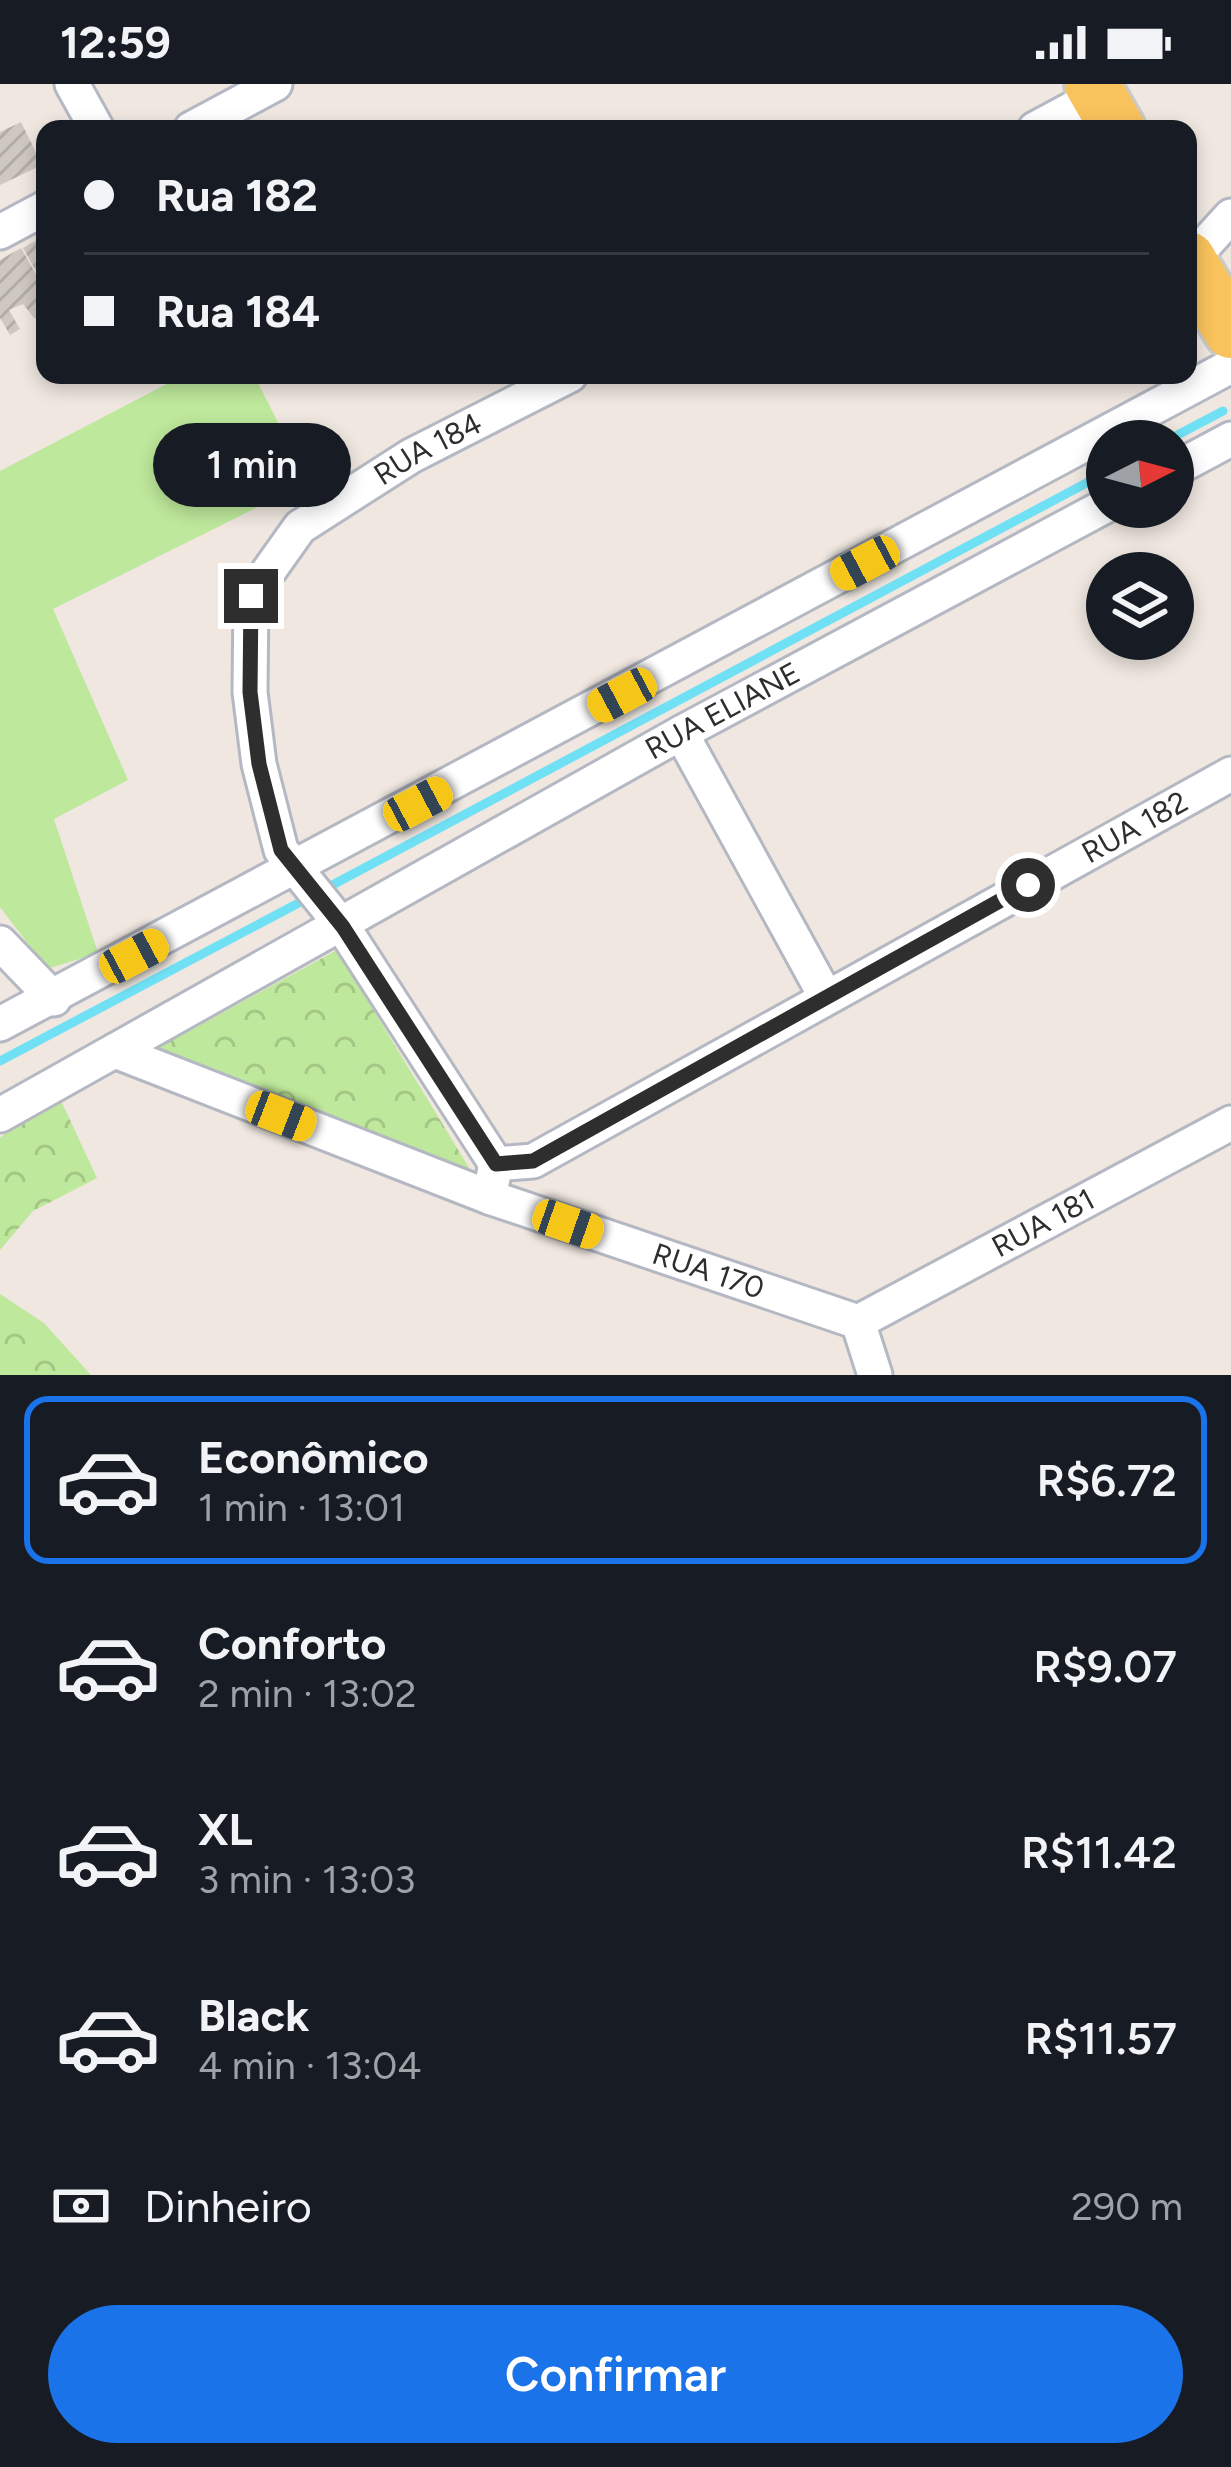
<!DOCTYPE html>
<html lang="pt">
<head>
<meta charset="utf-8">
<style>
	:root { --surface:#171b24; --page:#242831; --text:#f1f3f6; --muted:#9ea1a6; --line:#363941; --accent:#1a73e8 }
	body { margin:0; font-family:Figtree,sans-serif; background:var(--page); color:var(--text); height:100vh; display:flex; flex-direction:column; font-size:45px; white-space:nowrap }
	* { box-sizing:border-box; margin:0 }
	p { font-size:39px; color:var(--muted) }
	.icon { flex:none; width:66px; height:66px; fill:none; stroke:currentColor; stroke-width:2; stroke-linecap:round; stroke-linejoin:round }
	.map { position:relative; height:1291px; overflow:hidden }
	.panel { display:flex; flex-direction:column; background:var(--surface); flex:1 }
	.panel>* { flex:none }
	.hud { position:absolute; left:36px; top:36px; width:1161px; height:264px; border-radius:24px; box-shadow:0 6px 18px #0003; display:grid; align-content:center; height:264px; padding:0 48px; background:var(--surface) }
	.needle { width:78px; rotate:84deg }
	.tools { position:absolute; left:1086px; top:336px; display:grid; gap:24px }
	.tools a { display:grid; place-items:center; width:108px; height:108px; border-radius:50%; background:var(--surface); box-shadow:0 6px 18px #0003; font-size:60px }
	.end { position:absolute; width:54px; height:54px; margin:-27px; border:15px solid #2e2e2e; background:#fff; box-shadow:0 0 0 6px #fff }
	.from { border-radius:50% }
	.bubble { position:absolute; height:84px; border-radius:42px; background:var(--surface); box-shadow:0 6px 18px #0003; font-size:39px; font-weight:600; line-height:84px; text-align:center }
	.car { position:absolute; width:36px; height:72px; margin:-36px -18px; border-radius:15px; box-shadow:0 0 9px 3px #0007; background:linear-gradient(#f5c518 24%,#345 0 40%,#f5c518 0 76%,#345 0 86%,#f5c518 0) }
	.hud b { display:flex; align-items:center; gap:42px; height:114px; font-size:45px }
	.hud b+b { border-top:3px solid var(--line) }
	.hud i { width:30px; height:30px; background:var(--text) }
	ul { padding:21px 0 0; list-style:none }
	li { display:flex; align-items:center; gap:36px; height:168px; margin:0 24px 18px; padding:0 24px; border:6px solid transparent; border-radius:24px }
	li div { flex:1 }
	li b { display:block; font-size:45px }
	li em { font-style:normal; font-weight:600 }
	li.selected { border-color:var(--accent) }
	li>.icon { width:108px; height:108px; stroke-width:1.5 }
	.pay { display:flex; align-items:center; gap:30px; height:132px; padding:0 48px; font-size:45px }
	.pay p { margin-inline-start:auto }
	.cta { display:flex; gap:24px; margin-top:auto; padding:24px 48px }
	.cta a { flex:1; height:138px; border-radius:72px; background:var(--accent); color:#fff; font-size:48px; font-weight:600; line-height:138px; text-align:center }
	.status { display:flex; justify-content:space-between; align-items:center; height:84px; padding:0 60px; background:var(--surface); direction:ltr }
	.status svg { height:33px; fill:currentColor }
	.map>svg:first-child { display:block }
	.grass { fill:#bee89b }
	.forest { fill:url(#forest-crowns) }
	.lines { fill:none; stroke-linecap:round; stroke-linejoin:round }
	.stream { stroke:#70e0f5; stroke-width:9 }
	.building { fill:url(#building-hatch) }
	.minor-casing { stroke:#b4b8c2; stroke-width:39 }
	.primary-casing { stroke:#c9c9c9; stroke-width:60 }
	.minor { stroke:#fff; stroke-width:33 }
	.primary { stroke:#f8c25d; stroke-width:54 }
	.route { stroke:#2e2e2e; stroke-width:15 }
	.labels { text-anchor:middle; stroke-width:9; stroke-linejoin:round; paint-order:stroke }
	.street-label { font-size:30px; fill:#2e2e2e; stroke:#fff }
</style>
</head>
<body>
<div class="status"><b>12:59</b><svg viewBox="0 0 49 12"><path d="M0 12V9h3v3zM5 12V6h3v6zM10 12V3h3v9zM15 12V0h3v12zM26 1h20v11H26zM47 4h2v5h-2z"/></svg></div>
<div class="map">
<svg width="1231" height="1291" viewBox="0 0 1231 1291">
	<defs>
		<pattern id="forest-crowns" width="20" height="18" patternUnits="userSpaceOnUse" patternTransform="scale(3)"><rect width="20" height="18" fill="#bee89b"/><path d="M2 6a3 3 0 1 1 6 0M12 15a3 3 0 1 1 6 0" fill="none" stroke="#a4c786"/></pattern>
		<pattern id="building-hatch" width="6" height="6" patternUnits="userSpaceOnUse" patternTransform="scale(3)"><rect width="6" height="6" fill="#cfc8c1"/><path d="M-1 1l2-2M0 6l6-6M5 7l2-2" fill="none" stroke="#b2aca6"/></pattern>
	</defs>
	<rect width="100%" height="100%" fill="#efe7e0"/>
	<!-- grass -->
	<path class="grass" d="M184,291H254L308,398L53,525L128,696L54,735L98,869L47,885L0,823V387Z"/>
	<!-- forest -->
	<path class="forest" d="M337,866L474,1092L147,970Z
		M57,1008L97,1094L33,1127L0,1166V1054L39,1017Z
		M0,1210L44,1239L91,1291H0Z"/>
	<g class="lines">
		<!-- stream -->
		<path class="stream" d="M1166,357L1223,327
			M323,806L1107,388
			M0,977L308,814"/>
	</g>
	<!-- building -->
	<path class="building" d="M21,38L42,81L0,101V48Z
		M45,151V203L23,164Z
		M21,164L45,206L40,210L45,229L34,234L23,220L9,226L20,245L10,251L0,234V176Z"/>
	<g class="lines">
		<!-- minor casing -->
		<g class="minor-casing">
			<g id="minor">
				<path d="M72,0L97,45"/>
				<path d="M191,45L275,0"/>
				<path d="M1035,45L1100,10"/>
				<path d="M0,148L45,124"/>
				<path d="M1189,178L1231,132"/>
				<path d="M1173,386L1231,355"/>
				<path d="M681,649L826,913"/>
				<path d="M0,859L54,915"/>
				<path d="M0,940L1231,282"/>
				<path id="s1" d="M115,967L489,1113L858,1238"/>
				<path id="s2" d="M0,1031L681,649L1107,421"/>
				<path id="s3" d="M496,1080L343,843L281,766L259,680L250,608L251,512L300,443L411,372L570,291"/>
				<path id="s4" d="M489,1113L496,1080L533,1077L1231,690"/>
				<path id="s5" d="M858,1238L1231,1039"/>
				<path d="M858,1238L875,1291"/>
			</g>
		</g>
		<!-- primary casing -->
		<g class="primary-casing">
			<path id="primary" d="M1092,0L1118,45
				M1188,175L1231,247"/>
		</g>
		<!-- minor -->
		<use href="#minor" class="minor"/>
		<!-- primary -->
		<use href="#primary" class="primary"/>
	</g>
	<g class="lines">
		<!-- route -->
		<path class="route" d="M251,512L250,608L259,680L281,766L343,843L496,1080L533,1077L1028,801"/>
	</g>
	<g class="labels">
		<!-- street labels -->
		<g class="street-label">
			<text dy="10" stroke="none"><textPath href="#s3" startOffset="873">RUA 184</textPath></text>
			<text dy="10" stroke="none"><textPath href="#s2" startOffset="828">RUA ELIANE</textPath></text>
			<text dy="10" stroke="none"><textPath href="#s4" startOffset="759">RUA 182</textPath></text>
			<text dy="10" stroke="none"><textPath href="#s5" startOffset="210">RUA 181</textPath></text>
			<text dy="10" stroke="none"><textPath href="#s1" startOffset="633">RUA 170</textPath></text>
		</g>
	</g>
</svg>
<div class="tools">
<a><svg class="needle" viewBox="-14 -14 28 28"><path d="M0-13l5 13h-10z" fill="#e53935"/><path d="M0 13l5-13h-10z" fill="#9ea1a6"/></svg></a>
<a><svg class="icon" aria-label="layers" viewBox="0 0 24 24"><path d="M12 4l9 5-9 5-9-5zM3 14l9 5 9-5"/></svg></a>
</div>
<i class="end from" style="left:1028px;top:801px"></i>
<i class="end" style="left:251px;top:512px"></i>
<div class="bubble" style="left:153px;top:339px;width:198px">1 min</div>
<i class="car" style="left:865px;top:479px;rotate:242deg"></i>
<i class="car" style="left:622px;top:611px;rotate:242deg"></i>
<i class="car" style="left:418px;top:720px;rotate:62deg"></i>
<i class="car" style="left:134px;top:872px;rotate:62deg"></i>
<i class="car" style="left:281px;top:1032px;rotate:111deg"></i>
<i class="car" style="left:568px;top:1140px;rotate:109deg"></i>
<div class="hud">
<b><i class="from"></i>Rua 182</b>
<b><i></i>Rua 184</b>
</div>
</div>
<section class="panel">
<ul>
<li class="selected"><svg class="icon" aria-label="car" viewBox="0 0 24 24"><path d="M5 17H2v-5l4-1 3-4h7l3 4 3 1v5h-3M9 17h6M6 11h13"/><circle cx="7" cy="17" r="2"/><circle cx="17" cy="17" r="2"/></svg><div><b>Econômico</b><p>1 min · 13:01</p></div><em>R$6.72</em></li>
<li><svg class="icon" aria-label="car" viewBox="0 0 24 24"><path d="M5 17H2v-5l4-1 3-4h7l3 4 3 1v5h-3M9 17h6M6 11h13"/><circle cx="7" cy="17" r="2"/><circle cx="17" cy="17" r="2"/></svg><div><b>Conforto</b><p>2 min · 13:02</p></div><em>R$9.07</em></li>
<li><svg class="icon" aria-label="car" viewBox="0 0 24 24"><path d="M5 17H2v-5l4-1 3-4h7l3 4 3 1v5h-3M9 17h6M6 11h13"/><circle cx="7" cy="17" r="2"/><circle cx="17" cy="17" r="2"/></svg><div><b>XL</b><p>3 min · 13:03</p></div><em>R$11.42</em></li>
<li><svg class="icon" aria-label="car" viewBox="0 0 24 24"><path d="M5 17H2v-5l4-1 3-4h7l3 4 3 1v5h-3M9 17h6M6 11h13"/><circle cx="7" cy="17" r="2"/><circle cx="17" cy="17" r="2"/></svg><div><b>Black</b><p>4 min · 13:04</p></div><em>R$11.57</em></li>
</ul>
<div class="pay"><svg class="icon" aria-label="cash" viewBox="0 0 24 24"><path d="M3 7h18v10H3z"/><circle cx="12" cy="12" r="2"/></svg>Dinheiro<p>290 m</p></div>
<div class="cta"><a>Confirmar</a></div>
</section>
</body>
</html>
